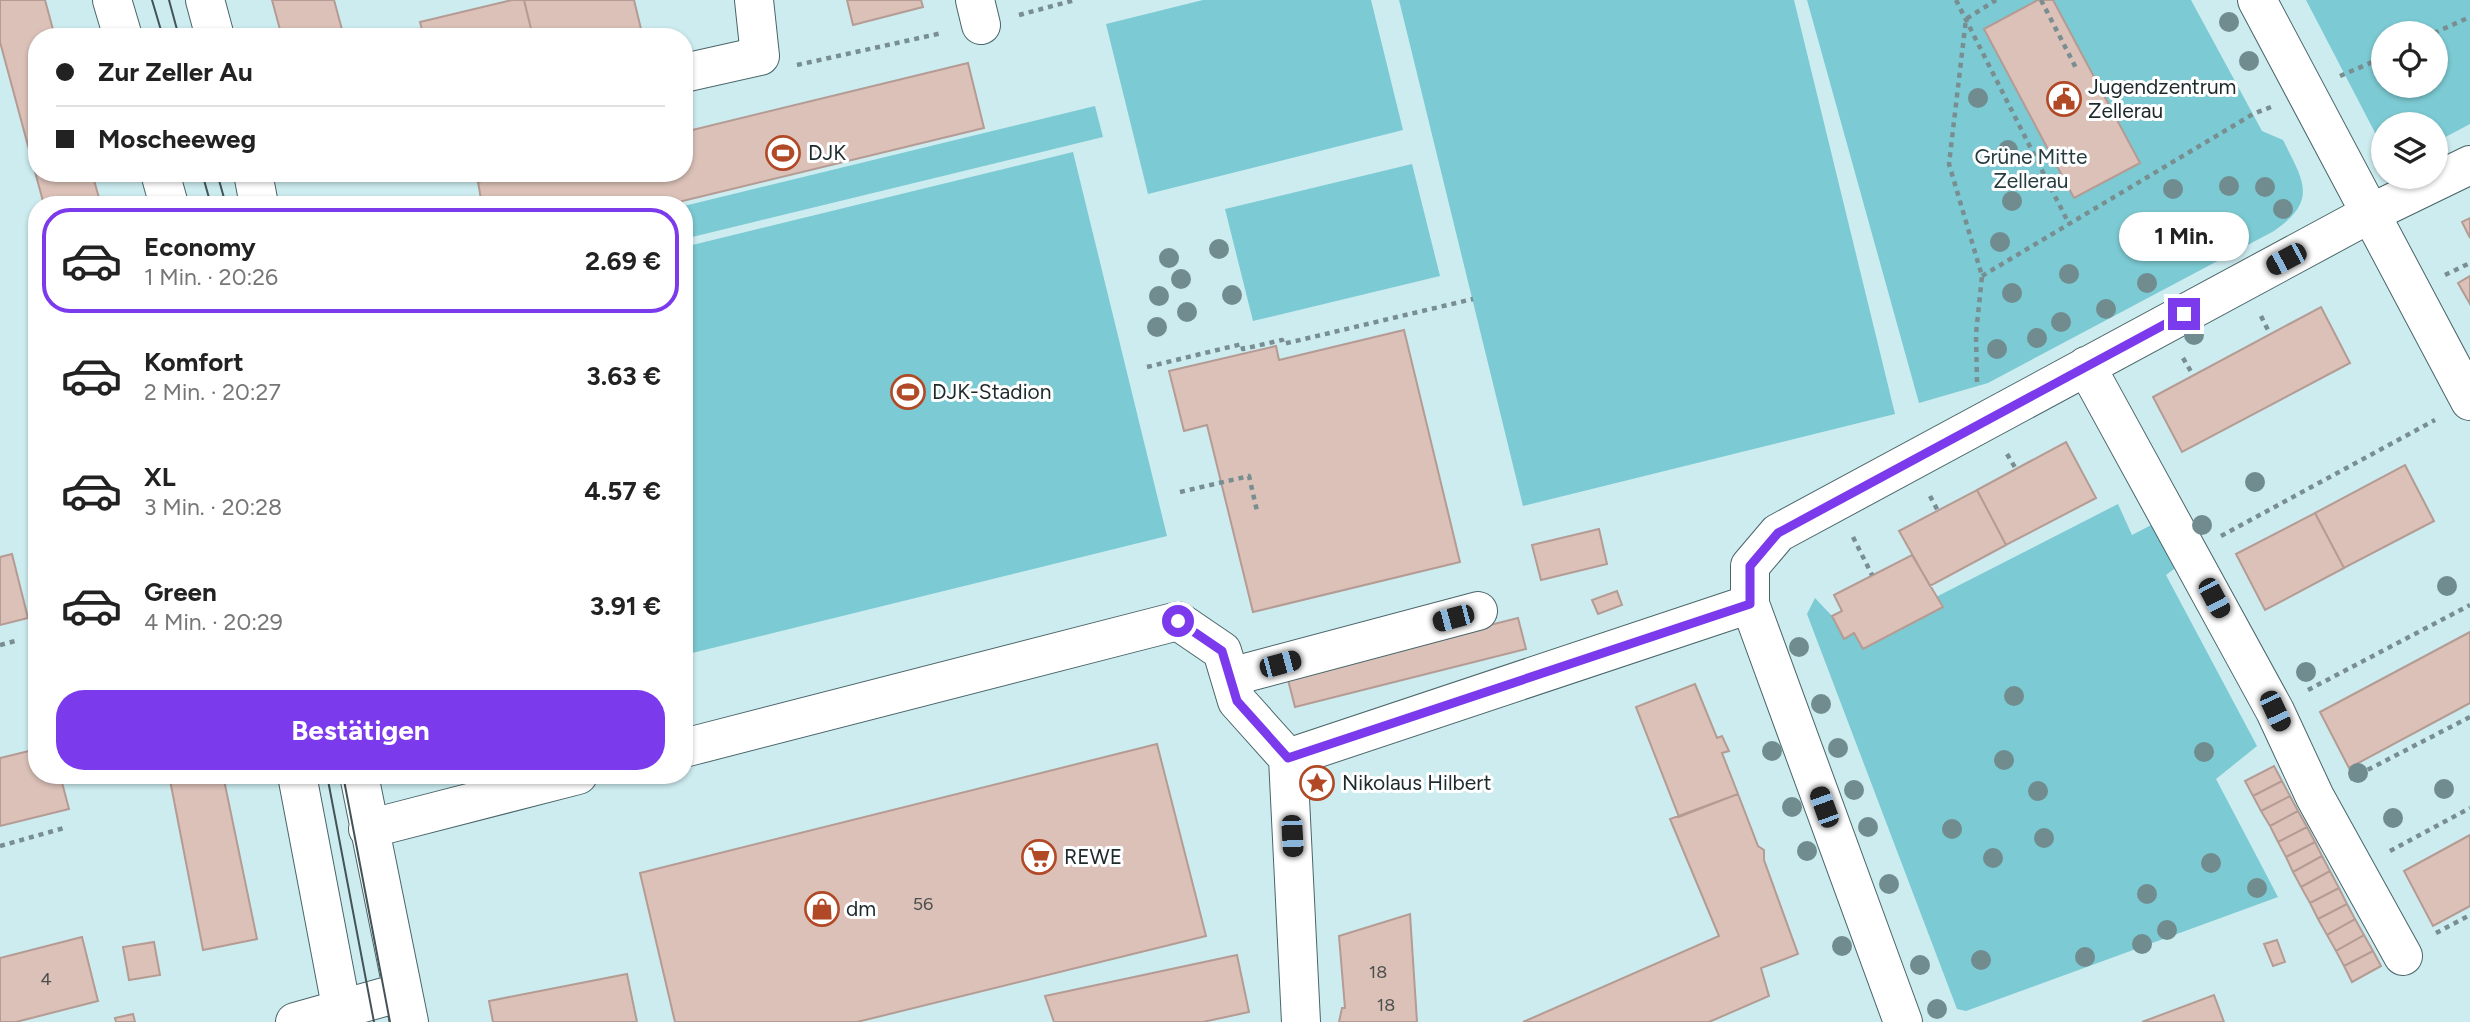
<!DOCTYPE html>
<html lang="de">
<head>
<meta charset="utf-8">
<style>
	:root { --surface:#fff; --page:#f2f2f2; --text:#222; --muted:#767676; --line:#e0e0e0; --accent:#7c3aed }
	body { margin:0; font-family:Figtree,sans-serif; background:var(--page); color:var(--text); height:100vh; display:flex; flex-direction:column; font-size:26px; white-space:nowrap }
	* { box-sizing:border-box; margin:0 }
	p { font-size:23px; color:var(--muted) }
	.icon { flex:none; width:38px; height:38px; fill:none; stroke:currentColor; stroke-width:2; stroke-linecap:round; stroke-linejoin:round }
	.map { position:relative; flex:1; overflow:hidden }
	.panel { position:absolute; left:28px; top:196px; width:665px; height:588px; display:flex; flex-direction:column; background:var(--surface); border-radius:28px; box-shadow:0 2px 5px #0004 }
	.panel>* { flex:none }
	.hud { position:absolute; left:28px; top:28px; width:665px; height:154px; border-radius:28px; box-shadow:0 2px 5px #0004; display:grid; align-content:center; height:154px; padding:0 28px; background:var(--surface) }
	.controls { position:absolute; left:2371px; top:21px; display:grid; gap:14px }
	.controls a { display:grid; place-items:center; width:77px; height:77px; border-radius:50%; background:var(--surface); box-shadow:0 2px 5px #0004; font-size:35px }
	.end { position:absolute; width:32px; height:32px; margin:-16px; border:9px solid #7c3aed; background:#fff; box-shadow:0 0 0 4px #fff }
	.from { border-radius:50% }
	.bubble { position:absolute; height:49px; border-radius:24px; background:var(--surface); box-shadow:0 2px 5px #0004; font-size:23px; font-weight:700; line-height:49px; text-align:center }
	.car { position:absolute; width:21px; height:42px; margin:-21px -10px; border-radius:9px; box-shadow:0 0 5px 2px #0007; background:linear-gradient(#222 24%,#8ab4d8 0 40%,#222 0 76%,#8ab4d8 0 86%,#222 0) }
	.hud b { display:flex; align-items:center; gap:24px; height:66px; font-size:26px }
	.hud b+b { border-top:2px solid var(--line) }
	.hud i { width:18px; height:18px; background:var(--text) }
	ul { padding:12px 0 0; list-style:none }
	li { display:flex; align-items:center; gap:21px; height:105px; margin:0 14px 10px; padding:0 14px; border:4px solid transparent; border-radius:28px }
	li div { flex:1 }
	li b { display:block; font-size:26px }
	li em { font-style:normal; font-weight:700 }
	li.selected { border-color:var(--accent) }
	li>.icon { width:63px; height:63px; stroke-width:1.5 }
	.action { display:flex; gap:14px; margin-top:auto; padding:14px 28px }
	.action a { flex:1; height:80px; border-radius:28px; background:var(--accent); color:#fff; font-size:28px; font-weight:700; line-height:80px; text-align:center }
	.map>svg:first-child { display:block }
	.green { fill:#7ccad3; fill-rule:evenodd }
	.building { fill:#dbc1b8; stroke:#b49b93; stroke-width:2 }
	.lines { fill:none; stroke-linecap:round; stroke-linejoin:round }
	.minor-casing { stroke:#4a6569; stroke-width:40 }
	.path { stroke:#788e91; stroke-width:4.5; stroke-dasharray:5 5; stroke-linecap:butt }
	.minor { stroke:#fff; stroke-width:38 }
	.tram { stroke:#435356; stroke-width:2 }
	.tree { fill:#718c8f }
	.route { stroke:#7c3aed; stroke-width:9 }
	.labels { text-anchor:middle; stroke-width:6; stroke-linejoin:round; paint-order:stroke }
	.number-label { font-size:18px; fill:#4c4f4e }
	.poi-label { font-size:21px; fill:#1d292b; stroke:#fff; text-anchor:start }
	.park-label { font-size:21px; fill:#253d40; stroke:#fff }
</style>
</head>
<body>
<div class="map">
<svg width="2470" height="1022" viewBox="0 0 2470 1022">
	<rect width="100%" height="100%" fill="#cdecf0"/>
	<!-- green -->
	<path class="green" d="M1203,0H1371L1403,130L1148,194L1106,24Z
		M1399,0H1794L1895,414L1523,506Z
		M1807,0H2191L2262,131L2283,140C2304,182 2318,200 2274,231L1988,383L1919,403Z
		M2306,0H2470V124L2436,142V124H2384L2383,148ZM2384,33H2436V86H2384Z
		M1095,106L1103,137L684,239V206Z
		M1073,152L1167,536L684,655V247Z
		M1412,164L1440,276L1253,321L1225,209Z
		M2118,504L2132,535L2161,520L2182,563L2166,575L2257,746L2216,779L2278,897L1966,1011L1957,1009L1807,614L1815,598L1832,616L1844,639L1854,633L1863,649L1942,608L1936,597Z"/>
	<!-- building -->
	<path class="building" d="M0,0H45L55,37H37V173H92L101,205H44L0,42Z
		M272,0H334L344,37H282Z
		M512,0H524L533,37H424L420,22Z
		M524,0H634L641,29L609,37H533Z
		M847,0H921L923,7L853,25Z
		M2038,0H2053L2140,163L2074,198L1984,29Z
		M968,63L984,128L666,205H482L478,182L515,173H684V132Z
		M2470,218V238L2462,222Z
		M2470,276V304L2458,283Z
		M2321,307L2350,363L2182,452L2153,397Z
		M1404,330L1460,562L1253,612L1207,425L1184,431L1169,371L1276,346L1279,360Z
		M2066,442L2096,498L2006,545L1977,490Z
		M2405,465L2434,521L2344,568L2315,513Z
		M1977,490L2006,545L1930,586L1899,531Z
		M2315,513L2344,568L2265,610L2236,554Z
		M1599,529L1607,564L1541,580L1532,545Z
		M12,554L28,618L0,625V557Z
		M1912,555L1943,607L1863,649L1854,633L1844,639L1832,616L1842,611L1834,595Z
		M1617,591L1622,605L1598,614L1592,600Z
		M1518,618L1526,649L1295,707L1287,676Z
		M2470,632V703L2349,768L2320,712Z
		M1695,684L1717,738L1722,736L1729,751L1722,753L1738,794L1679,817L1636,707Z
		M1157,744L1206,936L857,1022H675L640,873Z
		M37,749V775H60L69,809L0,826V758Z
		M2274,766L2282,781L2253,796L2245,781Z
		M169,775H223L257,939L203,950Z
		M2282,781L2290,796L2261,811L2253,796Z
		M1738,794L1758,846L1764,850V860L1798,954L1761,968L1769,996L1709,1022H1523L1719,936L1670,819Z
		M2290,796L2298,811L2270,826L2261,811Z
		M2298,811L2307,827L2278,842L2270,826Z
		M2307,827L2315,842L2286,857L2278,842Z
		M2470,835V906L2433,926L2404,871Z
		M2315,842L2322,856L2293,872L2286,857Z
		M2322,856L2330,871L2301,887L2293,872Z
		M2330,871L2339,888L2310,903L2301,887Z
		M2339,888L2347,904L2318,919L2310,903Z
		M2347,904L2355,919L2327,935L2318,919Z
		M1410,914L1417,1022H1339L1342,1008H1345L1339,936Z
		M2355,919L2364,935L2336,951L2327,935Z
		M2364,935L2373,951L2344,966L2336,951Z
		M82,937L98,1001L16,1022H0V958Z
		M2277,940L2285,962L2273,966L2264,944Z
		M154,942L160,975L129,980L123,947Z
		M2373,951L2381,966L2352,982L2344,966Z
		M1237,955L1249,1012L1203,1022H1054L1045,996Z
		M627,974L637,1022H493L489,1001Z
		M2214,995L2224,1022H2142Z
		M133,1014L135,1022H116L115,1018Z"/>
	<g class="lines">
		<!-- minor casing -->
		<g class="minor-casing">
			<path id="minor" d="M112,0L123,37
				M205,0L215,37
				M975,0L981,25
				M2257,0L2470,401
				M684,73L760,56L754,0
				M160,173L169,205
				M253,173L259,205
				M2086,366L2275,711L2315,797L2403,956
				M1750,604L1903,1022
				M1230,677L1478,611
				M684,748L1178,621L1222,651L1237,701L1288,758
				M1288,758L1750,604V566L1778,533L2371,213L2470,165
				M1288,758L1301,1022
				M297,775L344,1022
				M359,775L409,1022
				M368,829L578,775
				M295,1022L402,992"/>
		</g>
		<!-- path -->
		<path class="path" d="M1956,0L2069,224
			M2041,0L2076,68
			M1019,15L1075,0
			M2434,33L2470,17
			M797,65L942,33
			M2340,76L2384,57
			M2445,275L2470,263
			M1982,276L2253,114L2271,107
			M2261,316L2270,334
			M2183,358L2193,375
			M1147,367L1242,344L1243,349L1282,340L1283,344L1473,299
			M1977,382L1976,334L1982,276L1949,164L1966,19L1996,0
			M2007,454L2016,469
			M1180,492L1249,476L1257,511
			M1930,496L1938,511
			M2221,536L2435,420
			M1853,537L1872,575
			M0,645L19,640
			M2308,690L2470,605
			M2350,779L2470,717
			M0,846L64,828
			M2390,851L2470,808
			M2436,933L2470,915"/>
		<!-- minor -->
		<use href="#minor" class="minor"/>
		<!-- tram -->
		<path class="tram" d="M152,0L163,37
			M169,0L179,37
			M202,173L211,205
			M217,173L226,205
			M327,775L374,1022
			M343,775L390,1022"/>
	</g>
	<!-- trees -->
	<g class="tree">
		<circle cx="2229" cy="22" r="10"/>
		<circle cx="2249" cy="61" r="10"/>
		<circle cx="1978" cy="98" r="10"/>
		<circle cx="2008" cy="150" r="10"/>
		<circle cx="2229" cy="186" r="10"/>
		<circle cx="2265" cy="187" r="10"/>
		<circle cx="2173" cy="189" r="10"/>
		<circle cx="2012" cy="201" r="10"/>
		<circle cx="2283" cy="209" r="10"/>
		<circle cx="2140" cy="233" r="10"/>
		<circle cx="2000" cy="242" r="10"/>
		<circle cx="2214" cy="245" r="10"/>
		<circle cx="2164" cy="248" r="10"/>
		<circle cx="1219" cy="249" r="10"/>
		<circle cx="1169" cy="258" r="10"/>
		<circle cx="2069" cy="274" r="10"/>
		<circle cx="1181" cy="279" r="10"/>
		<circle cx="2147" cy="283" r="10"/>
		<circle cx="2012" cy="293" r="10"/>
		<circle cx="1232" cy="295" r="10"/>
		<circle cx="1159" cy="296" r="10"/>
		<circle cx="2106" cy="309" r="10"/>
		<circle cx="1187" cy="312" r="10"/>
		<circle cx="2061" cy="322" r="10"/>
		<circle cx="1157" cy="327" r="10"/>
		<circle cx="2194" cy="335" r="10"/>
		<circle cx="2037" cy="338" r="10"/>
		<circle cx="1997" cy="349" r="10"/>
		<circle cx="2255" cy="482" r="10"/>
		<circle cx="2202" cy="525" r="10"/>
		<circle cx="2447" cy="586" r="10"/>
		<circle cx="1799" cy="647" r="10"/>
		<circle cx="2306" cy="672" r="10"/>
		<circle cx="2014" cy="696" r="10"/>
		<circle cx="1821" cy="704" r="10"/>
		<circle cx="1838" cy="748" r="10"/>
		<circle cx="1772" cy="751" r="10"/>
		<circle cx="2204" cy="752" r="10"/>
		<circle cx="2004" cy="760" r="10"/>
		<circle cx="2358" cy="773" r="10"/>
		<circle cx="2444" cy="789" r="10"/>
		<circle cx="1854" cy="790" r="10"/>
		<circle cx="2038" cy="791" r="10"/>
		<circle cx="1792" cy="807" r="10"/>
		<circle cx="2393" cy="818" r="10"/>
		<circle cx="1868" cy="827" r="10"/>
		<circle cx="1952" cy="829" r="10"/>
		<circle cx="2044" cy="838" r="10"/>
		<circle cx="1807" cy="851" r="10"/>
		<circle cx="1993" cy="858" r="10"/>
		<circle cx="2211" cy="863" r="10"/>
		<circle cx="1889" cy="884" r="10"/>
		<circle cx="2257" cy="888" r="10"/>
		<circle cx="2147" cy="894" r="10"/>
		<circle cx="2167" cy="930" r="10"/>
		<circle cx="2142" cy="944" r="10"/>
		<circle cx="1842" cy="946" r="10"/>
		<circle cx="2085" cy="957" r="10"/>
		<circle cx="1981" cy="960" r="10"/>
		<circle cx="1920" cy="965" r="10"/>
		<circle cx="1937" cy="1009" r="10"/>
	</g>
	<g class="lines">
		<!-- route -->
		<path class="route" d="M1178,621L1222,651L1237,701L1288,758L1750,604V566L1778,533L2184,314"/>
	</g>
	<!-- icons -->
	<defs>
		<g id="civic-ring" transform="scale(1.75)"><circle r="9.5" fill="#fff" stroke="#b14926" stroke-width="1.5"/><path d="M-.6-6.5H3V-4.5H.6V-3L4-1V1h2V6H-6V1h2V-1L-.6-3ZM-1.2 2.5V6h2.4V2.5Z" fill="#b14926"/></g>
		<g id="stadium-ring" transform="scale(1.75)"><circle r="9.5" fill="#fff" stroke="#b14926" stroke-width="1.5"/><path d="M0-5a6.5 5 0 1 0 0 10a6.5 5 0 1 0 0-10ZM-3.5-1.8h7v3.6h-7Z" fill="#b14926"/></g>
		<g id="sight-ring" transform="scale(1.75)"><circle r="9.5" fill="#fff" stroke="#b14926" stroke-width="1.5"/><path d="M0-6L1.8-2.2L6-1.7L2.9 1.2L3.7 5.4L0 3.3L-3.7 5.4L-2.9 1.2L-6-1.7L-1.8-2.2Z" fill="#b14926"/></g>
		<g id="supermarket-ring" transform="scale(1.75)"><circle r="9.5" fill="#fff" stroke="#b14926" stroke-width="1.5"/><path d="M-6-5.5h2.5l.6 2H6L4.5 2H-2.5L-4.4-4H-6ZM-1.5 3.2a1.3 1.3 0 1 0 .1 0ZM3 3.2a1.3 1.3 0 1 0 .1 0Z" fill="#b14926"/></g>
		<g id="shop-ring" transform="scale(1.75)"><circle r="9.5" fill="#fff" stroke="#b14926" stroke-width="1.5"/><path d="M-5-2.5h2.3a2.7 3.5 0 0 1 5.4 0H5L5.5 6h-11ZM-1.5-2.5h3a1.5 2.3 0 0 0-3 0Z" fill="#b14926"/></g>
	</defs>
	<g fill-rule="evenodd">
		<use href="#civic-ring" x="2064" y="99"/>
		<use href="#stadium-ring" x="783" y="153"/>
		<use href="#stadium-ring" x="908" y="392"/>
		<use href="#sight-ring" x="1317" y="783"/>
		<use href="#supermarket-ring" x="1039" y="857"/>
		<use href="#shop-ring" x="822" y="909"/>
	</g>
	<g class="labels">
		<!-- number labels -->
		<g class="number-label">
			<text x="923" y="910">56</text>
			<text x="1378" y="978">18</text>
			<text x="46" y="985">4</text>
			<text x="1386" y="1011">18</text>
		</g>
		<!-- poi labels -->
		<g class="poi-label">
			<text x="2088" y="94">Jugendzentrum<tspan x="2088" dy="24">Zellerau</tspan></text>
			<text x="808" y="160">DJK</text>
			<text x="932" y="399">DJK-Stadion</text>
			<text x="1342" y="790">Nikolaus Hilbert</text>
			<text x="1064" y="864">REWE</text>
			<text x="846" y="916">dm</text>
		</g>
		<!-- park labels -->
		<g class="park-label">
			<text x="2031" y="164">Grüne Mitte<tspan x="2031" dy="24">Zellerau</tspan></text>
		</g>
	</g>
</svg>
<div class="controls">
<a><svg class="icon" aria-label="locate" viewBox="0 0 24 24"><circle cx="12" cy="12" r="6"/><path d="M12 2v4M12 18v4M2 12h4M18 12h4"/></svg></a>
<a><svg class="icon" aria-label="layers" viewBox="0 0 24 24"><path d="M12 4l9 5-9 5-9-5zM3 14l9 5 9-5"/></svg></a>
</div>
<i class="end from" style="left:1178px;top:621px"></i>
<i class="end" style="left:2184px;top:314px"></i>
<div class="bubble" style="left:2119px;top:212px;width:130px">1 Min.</div>
<i class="car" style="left:2286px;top:259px;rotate:242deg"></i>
<i class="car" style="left:2214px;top:598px;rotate:152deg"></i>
<i class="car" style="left:1453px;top:618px;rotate:255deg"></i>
<i class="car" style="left:1280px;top:664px;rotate:75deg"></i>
<i class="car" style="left:2275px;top:711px;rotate:155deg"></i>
<i class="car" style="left:1824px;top:807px;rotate:340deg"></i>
<i class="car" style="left:1292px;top:836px;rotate:177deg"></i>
<div class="hud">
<b><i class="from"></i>Zur Zeller Au</b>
<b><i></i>Moscheeweg</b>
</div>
<section class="panel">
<ul>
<li class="selected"><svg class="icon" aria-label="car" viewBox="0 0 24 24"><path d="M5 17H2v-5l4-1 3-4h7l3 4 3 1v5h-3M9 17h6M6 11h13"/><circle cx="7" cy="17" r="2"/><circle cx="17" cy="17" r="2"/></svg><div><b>Economy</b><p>1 Min. · 20:26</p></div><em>2.69 €</em></li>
<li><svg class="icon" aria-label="car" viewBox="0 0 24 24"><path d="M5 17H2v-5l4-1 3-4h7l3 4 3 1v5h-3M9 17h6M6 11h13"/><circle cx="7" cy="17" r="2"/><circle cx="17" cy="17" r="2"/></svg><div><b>Komfort</b><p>2 Min. · 20:27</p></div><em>3.63 €</em></li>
<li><svg class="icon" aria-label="car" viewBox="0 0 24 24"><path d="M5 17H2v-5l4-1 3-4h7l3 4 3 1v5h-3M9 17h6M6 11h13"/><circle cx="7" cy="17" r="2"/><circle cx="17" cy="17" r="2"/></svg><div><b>XL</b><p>3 Min. · 20:28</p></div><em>4.57 €</em></li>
<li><svg class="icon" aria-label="car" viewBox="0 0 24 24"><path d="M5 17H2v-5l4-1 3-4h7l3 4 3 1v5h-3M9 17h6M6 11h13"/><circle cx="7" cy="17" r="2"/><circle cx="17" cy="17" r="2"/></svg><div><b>Green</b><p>4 Min. · 20:29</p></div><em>3.91 €</em></li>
</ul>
<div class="action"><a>Bestätigen</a></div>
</section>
</div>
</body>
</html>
